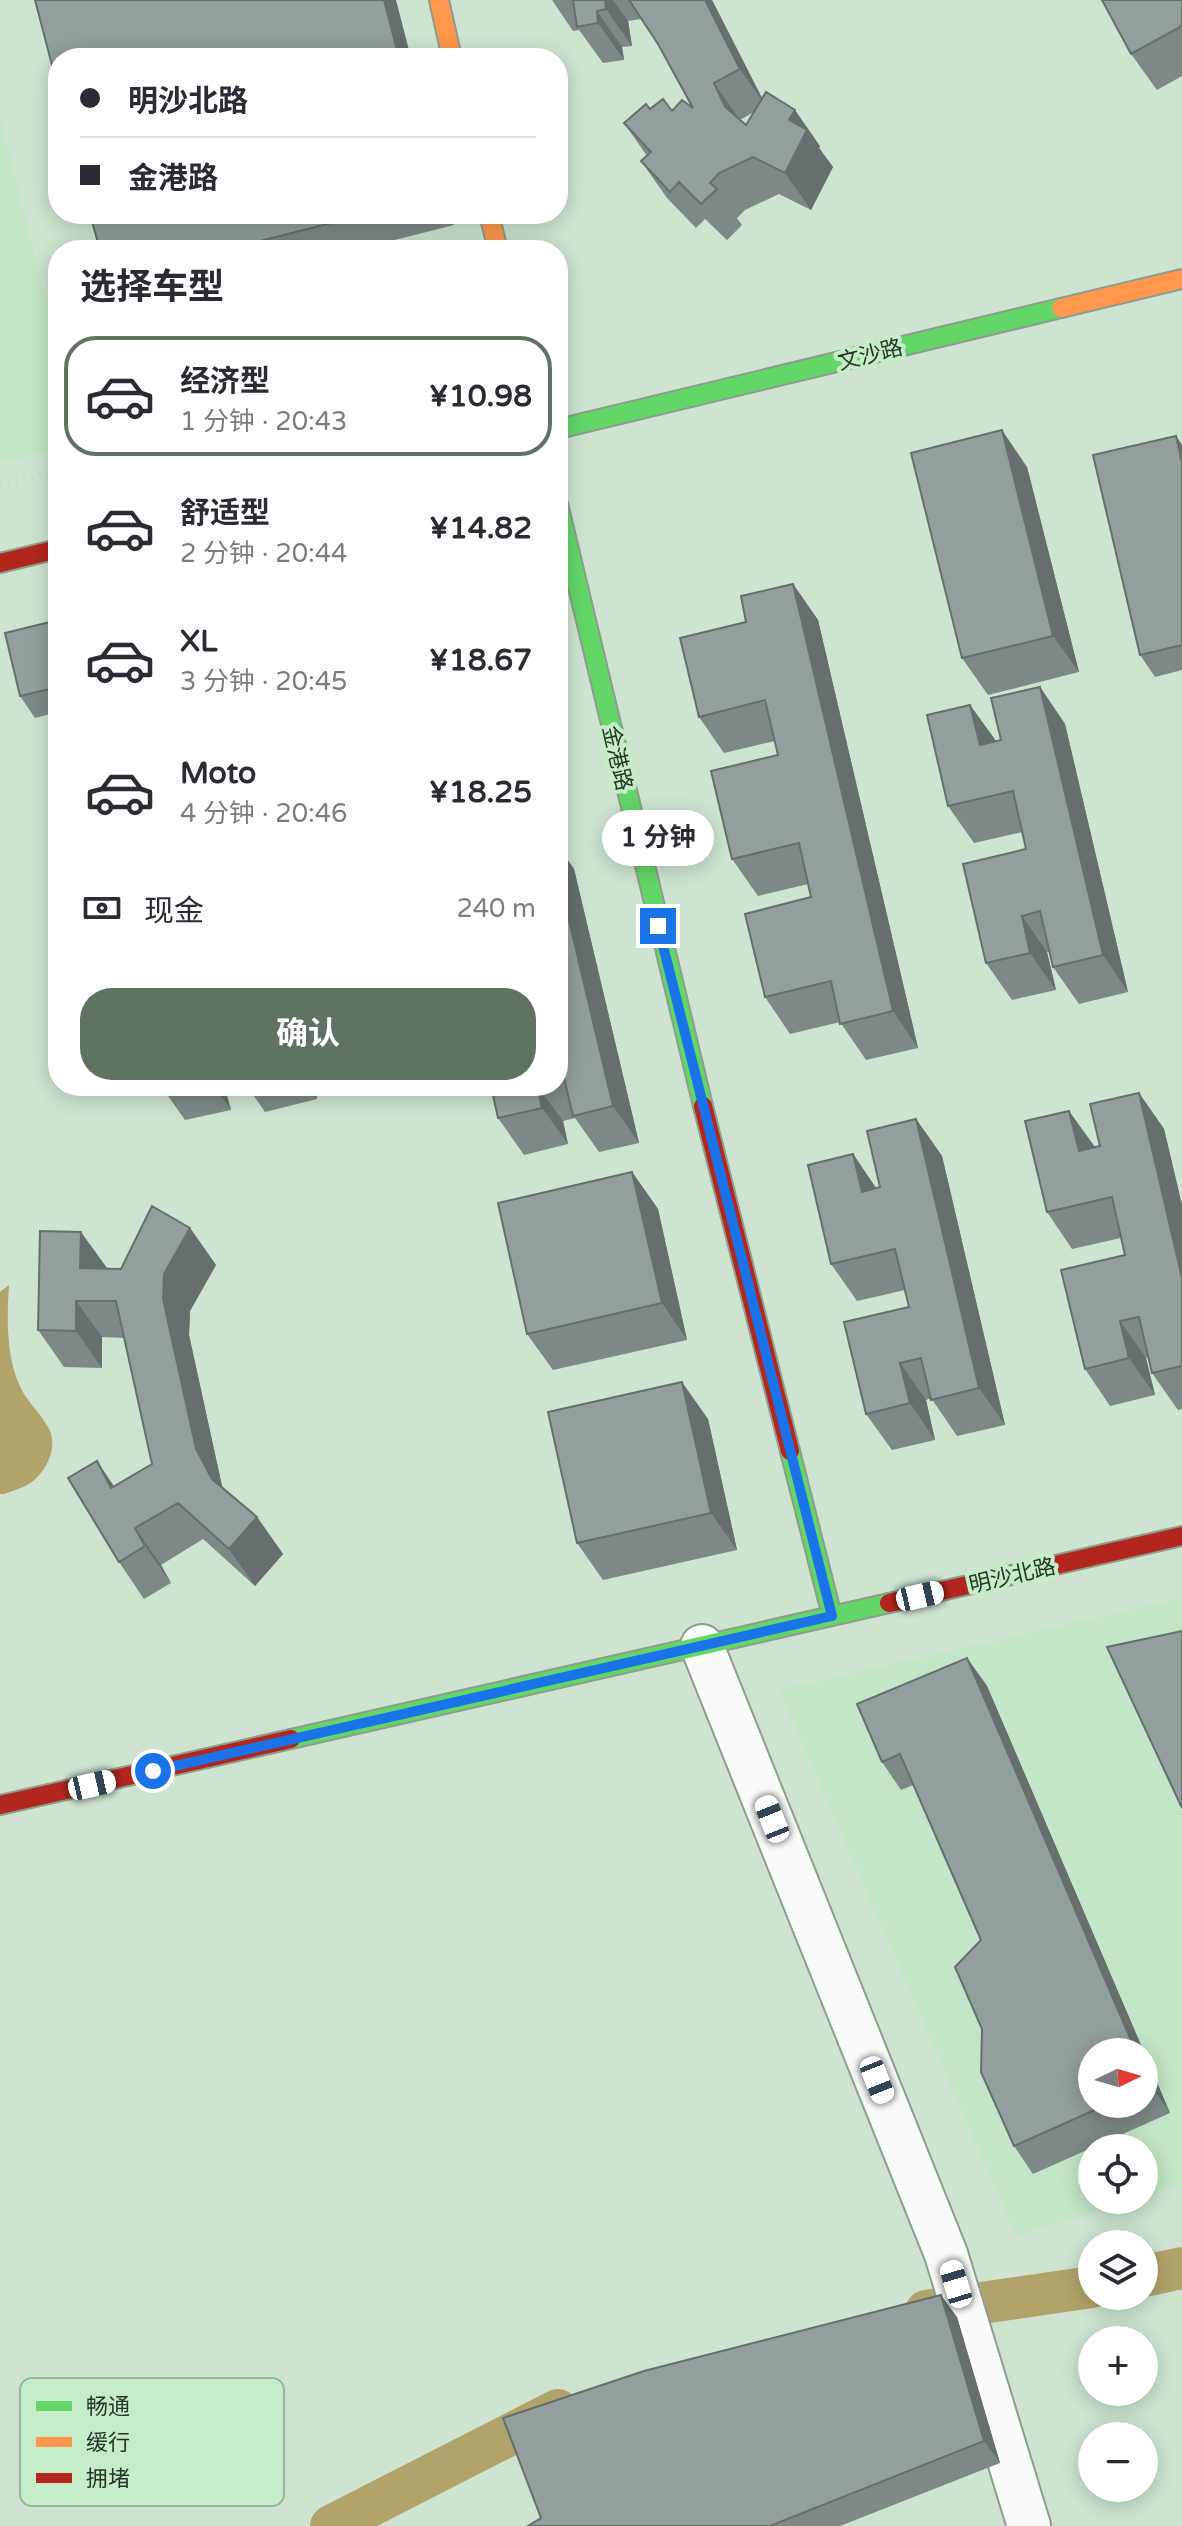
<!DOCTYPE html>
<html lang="zh">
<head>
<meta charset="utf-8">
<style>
	:root { --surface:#fff; --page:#f2f2f3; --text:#2b2b33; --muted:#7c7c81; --line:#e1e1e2; --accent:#607262 }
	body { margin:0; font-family:"Varela Round","Noto Sans SC",sans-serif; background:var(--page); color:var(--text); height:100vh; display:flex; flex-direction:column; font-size:30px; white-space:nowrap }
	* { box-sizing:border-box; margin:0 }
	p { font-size:26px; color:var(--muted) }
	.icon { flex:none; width:44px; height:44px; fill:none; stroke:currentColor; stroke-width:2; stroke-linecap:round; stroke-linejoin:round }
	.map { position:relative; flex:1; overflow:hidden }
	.panel { position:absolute; left:48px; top:240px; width:520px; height:856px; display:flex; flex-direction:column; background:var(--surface); border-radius:32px; box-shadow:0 4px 20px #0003 }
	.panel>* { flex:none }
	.guide { position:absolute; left:48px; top:48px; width:520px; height:176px; border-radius:32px; box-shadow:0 4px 20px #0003; display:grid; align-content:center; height:176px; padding:0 32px; background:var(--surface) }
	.needle { width:52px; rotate:85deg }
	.fabs { position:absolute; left:1078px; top:2038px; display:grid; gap:16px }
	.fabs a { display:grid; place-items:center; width:80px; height:80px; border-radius:50%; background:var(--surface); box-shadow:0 4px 20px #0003; font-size:40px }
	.end { position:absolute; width:36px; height:36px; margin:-18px; border:10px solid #1a73e8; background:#fff; box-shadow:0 0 0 4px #fff }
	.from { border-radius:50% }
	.bubble { position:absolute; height:56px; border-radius:28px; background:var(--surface); box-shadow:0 4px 20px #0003; font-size:26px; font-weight:700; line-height:56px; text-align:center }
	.car { position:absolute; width:24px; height:48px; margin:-24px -12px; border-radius:10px; box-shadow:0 0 6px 2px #0007; background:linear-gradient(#fff 24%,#345 0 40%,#fff 0 76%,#345 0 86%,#fff 0) }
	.guide b { display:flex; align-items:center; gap:28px; height:76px; font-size:30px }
	.guide b+b { border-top:2px solid var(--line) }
	.guide i { width:20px; height:20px; background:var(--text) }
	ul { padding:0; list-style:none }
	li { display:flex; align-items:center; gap:24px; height:120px; margin:0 16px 12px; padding:0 16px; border:4px solid transparent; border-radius:32px }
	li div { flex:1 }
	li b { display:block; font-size:30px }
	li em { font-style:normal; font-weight:700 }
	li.selected { border-color:var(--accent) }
	li>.icon { width:72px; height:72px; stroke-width:1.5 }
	h2 { padding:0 32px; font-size:36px; line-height:96px }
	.pay { display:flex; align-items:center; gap:20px; height:88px; padding:0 32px; font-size:30px }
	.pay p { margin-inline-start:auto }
	.action { display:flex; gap:16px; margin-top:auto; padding:16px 32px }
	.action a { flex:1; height:92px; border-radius:32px; background:var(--accent); color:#fff; font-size:32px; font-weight:700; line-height:92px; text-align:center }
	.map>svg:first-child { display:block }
	.built { fill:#c2e6c7; fill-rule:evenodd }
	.water { fill:#b1a369 }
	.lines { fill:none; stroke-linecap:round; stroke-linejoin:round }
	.canal { stroke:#b1a369; stroke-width:42 }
	.street-casing { stroke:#8d9d8e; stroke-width:46 }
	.fast-casing { stroke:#8d9d8e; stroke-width:22 }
	.slow-casing { stroke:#8d9d8e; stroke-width:22 }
	.jam-casing { stroke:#8d9d8e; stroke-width:22 }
	.path { stroke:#cfd6d0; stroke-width:5; stroke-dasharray:2 6; stroke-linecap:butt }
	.street { stroke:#f8fbf8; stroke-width:42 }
	.fast { stroke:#63d668; stroke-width:18 }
	.slow { stroke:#ff974d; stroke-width:18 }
	.jam { stroke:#b3261e; stroke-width:18 }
	.wall { fill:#7e8987; fill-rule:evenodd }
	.shaded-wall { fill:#666f6e }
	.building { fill:#929f9d; stroke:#666f6e; stroke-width:2 }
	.route { stroke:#1a73e8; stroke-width:10 }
	.labels { text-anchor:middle; stroke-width:8; stroke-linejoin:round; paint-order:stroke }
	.street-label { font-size:22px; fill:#253527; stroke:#c5edca }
	.key { fill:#c5edca; stroke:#95b699; stroke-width:2 }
	.key-label { font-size:22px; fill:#253527 }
</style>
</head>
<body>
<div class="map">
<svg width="1182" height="2526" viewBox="0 0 1182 2526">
	<rect width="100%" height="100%" fill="#cee4d1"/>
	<!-- built -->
	<path class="built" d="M0,116L58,351V449L0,463Z
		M1182,1598V2184L1144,2196V2148H1092V2200H1132L1016,2236L779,1690ZM1092,2052H1144V2104H1092Z"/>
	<!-- water -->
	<path class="water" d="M9,1285C7,1317 6,1354 19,1384C26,1402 43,1415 50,1431C58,1450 44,1476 27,1485C20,1489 11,1491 4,1494H0V1292Z"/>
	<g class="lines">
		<!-- canal -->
		<path class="canal" d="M1144,2276L1182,2268
			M926,2311L1092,2287
			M331,2526L558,2410"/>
		<!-- street casing -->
		<g class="street-casing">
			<path id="street" d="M702,1646L946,2254L1029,2526"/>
		</g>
		<!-- fast casing -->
		<g class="fast-casing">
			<path id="fast" d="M558,429L1061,308
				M558,504L703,1106
				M790,1451L832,1616
				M291,1739L889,1603"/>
		</g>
		<!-- slow casing -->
		<g class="slow-casing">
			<path id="slow" d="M439,0L452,58
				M489,214L498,250
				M1061,308L1182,279"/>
		</g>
		<!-- jam casing -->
		<g class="jam-casing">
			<path id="jam" d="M0,563L58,549
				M703,1106L790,1451
				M889,1603L1182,1536
				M0,1805L291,1739"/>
		</g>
		<!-- path -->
		<path class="path" d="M0,485L58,471"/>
		<!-- street -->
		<use href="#street" class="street"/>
		<!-- fast -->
		<use href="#fast" class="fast"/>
		<!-- slow -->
		<use href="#slow" class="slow"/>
		<!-- jam -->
		<use href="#jam" class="jam"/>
	</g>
	<!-- wall -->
	<path class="wall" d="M552,0H712L762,98L820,146L819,148L833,167L811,210L779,194L745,210L737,218L742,225L727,240L705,219L696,228L667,198L641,161L647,156L624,123L650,109L672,111L693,108L658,44L641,19L628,21L632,46L622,47L624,60L603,63L579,30L573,31ZM754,112L746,125L740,120Z
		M1182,0V76L1157,90L1131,54Z
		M90,214H451L454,225L355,250H100Z
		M1176,436L1182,445V670L1155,677L1140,655Z
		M1027,467L1079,672L988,695L962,658Z
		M793,584L818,620L918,1048L866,1060L840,1022L790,1034L765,997L811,897L808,884L758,896L732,859L778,755L775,741L724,753L699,717L746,622Z
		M58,620V712L35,718L20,696Z
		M1040,687L1065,724L1128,992L1079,1004L1053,967L1050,952H1047L1056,990L1012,1000L986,963L1026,849L1022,832L974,843L948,806L970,705L996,741L1001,740Z
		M558,796L567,833L558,836Z
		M558,846L574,869L639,1143L599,1152L575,1118L563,1121L568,1144L524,1155L498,1118L491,1086H558Z
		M161,1086H236L225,1088L231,1110L185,1120Z
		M247,1086H314L317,1099L265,1112Z
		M1139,1093L1164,1129L1182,1205V1409L1178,1410L1152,1373L1149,1357L1146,1358L1155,1395L1110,1406L1085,1369L1125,1255L1121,1238L1072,1249L1047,1212L1095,1147L1100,1146Z
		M916,1119L942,1156L1005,1425L957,1436L931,1398L926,1400L935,1440L892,1450L866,1414L909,1307L905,1290L857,1301L831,1264L853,1154L876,1188L880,1187Z
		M632,1172L658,1209L687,1340L553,1370L527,1334Z
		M190,1228L216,1265L190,1311L189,1335L222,1486L224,1489L257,1517L283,1554L255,1586L203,1539L161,1565L171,1583L144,1599L119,1562L114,1486L152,1464L124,1338L102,1337V1368L64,1367L38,1330L107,1269H121Z
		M708,1419L737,1550L603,1580L577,1543Z
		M967,1658L987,1686L1170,2113L1033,2174L1014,2146L982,2029L981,1940L913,1785L901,1790L882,1762ZM1144,2052V2104H1092Z
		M957,2317L1000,2463L840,2526H528Z"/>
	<!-- shaded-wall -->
	<path class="shaded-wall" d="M384,0H396L411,58H399Z
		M605,0H613L628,21L632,46L606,9Z
		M705,0H712L766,106L740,69Z
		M597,11L622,47L624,60L598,23Z
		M714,83L740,120L725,107Z
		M795,110L820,146L819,148L833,167L811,210L785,173L789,120Z
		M447,214H451L454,225Z
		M1002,430L1027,467L1079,672L1053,636Z
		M1176,436L1182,445V463Z
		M793,584L818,620L918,1048L893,1011Z
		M1040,687L1065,724L1128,992L1103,955Z
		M970,705L996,741L980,745Z
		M558,796L567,833L558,821Z
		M558,846L574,869L639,1143L613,1106L558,874Z
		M1022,916L1047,952L1056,990L1030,953Z
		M214,1086H224L231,1110Z
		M308,1086H314L317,1099Z
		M537,1086L563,1121L568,1144L542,1108Z
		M1139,1093L1164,1129L1182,1205V1278Z
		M1069,1111L1095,1147L1079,1151Z
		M916,1119L942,1156L1005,1425L979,1388Z
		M853,1154L878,1191L862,1192Z
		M632,1172L658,1209L687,1340L662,1303Z
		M190,1228L216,1265L190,1311L189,1335L222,1486L237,1515L212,1479L196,1449L163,1299L164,1274Z
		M81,1232L107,1268H80Z
		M76,1301L102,1337V1368L76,1331Z
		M1120,1321L1146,1358L1155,1395L1129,1358Z
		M900,1363L926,1400L935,1440L910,1403Z
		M682,1382L708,1419L737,1550L711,1513Z
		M97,1461L122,1498L111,1488Z
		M257,1517L283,1554L255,1586L229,1549Z
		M135,1528L161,1565L171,1583L145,1546Z
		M967,1658L987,1686L1144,2052H1136Z
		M1144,2052L1170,2113L1151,2085L1144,2070Z
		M941,2295L957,2317L1000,2463L984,2441Z"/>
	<!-- building -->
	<path class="building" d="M35,0H384L399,58H58V88Z
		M573,0H605L606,9L597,11L598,23L577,27Z
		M629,0H705L740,69L714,83L725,107L746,125L766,92L795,110L789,120L807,130L785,173L753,157L719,173L710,183L717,189L701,204L679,182L670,192L641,161L651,152L624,123L646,104L650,109L663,99L672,111L682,100L693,108L658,44Z
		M1102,0H1182V26L1131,54Z
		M90,214H367L236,247L237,250H100Z
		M1002,430L1053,636L962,658L911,453Z
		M1176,436L1182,463V645L1140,655L1093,455Z
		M793,584L893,1011L840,1024L831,981L765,997L745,914L811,897L799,843L732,859L711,771L778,755L765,700L699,717L680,638L746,622L741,596Z
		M58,620V687L20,696L5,633Z
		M1040,687L1103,955L1053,967L1040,911L1022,916L1030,953L986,963L963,864L1026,849L1013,791L948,806L927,715L970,705L980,745L1001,740L991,698Z
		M558,874L613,1106L573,1116L564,1078L558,1079Z
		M491,1086H537L542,1108L498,1118Z
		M1139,1093L1182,1278V1366L1152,1373L1139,1317L1120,1321L1129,1358L1085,1369L1061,1270L1125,1255L1112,1197L1047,1212L1025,1121L1069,1111L1079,1151L1100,1146L1090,1104Z
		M916,1119L979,1388L931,1400L921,1358L900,1363L910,1403L866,1414L844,1322L909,1307L895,1249L831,1264L808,1165L853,1154L862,1192L880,1187L867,1131Z
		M632,1172L662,1303L527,1334L498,1203Z
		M152,1206L190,1228L164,1274L163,1299L196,1449L212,1479L257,1517L229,1549L178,1503L135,1528L145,1546L119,1562L68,1478L97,1461L111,1488L152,1464L116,1301H76V1331L38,1330L40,1231L81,1232L80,1268L121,1269Z
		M682,1382L711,1513L577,1543L548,1412Z
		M1182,1631V1808L1107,1647Z
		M967,1658L1136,2052H1092V2104H1108L1014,2146L981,2072L982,2029L955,1967L981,1940L900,1754L882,1762L857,1704Z
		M1144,2070L1151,2085L1144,2088Z
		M941,2295L984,2441L770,2526H528L541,2518L503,2418L644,2371Z"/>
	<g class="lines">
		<!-- route -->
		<path class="route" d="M153,1771L832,1616L658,926"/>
	</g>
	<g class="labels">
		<!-- street labels -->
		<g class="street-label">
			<text transform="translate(870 354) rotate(-14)" y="8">文沙路</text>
			<text transform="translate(618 758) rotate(77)" y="8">金港路</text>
			<text transform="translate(1012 1575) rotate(-13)" y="8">明沙北路</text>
		</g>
	</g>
	<!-- legend -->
	<rect x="20" y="2378" width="264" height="128" rx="12" class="key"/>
	<rect x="36" y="2401" width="36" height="10" fill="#63d668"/>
	<rect x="36" y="2437" width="36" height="10" fill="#ff974d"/>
	<rect x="36" y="2473" width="36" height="10" fill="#b3261e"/>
	<g class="key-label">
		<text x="86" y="2414">畅通</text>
		<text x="86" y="2450">缓行</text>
		<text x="86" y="2486">拥堵</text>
	</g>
</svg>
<div class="fabs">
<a><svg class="needle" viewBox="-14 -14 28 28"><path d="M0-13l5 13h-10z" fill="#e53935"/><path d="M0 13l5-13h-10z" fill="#7c7c81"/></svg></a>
<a><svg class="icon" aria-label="locate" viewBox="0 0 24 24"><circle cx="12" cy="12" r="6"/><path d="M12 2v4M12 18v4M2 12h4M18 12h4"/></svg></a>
<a><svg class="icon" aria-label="layers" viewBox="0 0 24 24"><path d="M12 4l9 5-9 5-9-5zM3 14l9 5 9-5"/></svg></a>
<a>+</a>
<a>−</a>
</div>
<i class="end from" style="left:153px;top:1771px"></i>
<i class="end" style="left:658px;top:926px"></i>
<div class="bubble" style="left:602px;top:810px;width:112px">1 分钟</div>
<i class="car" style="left:920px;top:1596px;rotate:77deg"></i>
<i class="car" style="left:92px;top:1785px;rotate:77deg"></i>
<i class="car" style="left:772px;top:1819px;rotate:338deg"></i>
<i class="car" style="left:877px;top:2080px;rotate:158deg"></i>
<i class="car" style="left:956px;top:2284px;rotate:343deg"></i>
<div class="guide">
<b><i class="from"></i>明沙北路</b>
<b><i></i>金港路</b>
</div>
<section class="panel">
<h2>选择车型</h2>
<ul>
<li class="selected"><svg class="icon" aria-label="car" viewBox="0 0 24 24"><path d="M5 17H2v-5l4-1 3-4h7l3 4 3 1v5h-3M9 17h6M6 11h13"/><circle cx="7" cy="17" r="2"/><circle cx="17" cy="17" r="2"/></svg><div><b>经济型</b><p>1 分钟 · 20:43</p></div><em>¥10.98</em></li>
<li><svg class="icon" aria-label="car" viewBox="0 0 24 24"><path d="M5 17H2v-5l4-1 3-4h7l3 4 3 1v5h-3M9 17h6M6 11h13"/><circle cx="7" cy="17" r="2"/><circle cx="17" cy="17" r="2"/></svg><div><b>舒适型</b><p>2 分钟 · 20:44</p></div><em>¥14.82</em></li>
<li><svg class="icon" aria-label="car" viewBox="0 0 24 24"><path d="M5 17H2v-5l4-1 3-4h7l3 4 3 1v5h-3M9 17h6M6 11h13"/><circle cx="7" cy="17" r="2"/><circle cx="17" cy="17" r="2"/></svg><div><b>XL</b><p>3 分钟 · 20:45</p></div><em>¥18.67</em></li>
<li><svg class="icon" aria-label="car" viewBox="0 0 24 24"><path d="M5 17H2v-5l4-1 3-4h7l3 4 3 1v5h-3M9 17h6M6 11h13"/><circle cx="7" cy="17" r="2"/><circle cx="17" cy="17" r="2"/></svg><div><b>Moto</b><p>4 分钟 · 20:46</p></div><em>¥18.25</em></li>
</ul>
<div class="pay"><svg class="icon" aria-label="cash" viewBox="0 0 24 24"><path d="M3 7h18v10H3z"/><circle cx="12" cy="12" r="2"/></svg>现金<p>240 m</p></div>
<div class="action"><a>确认</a></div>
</section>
</div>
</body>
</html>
